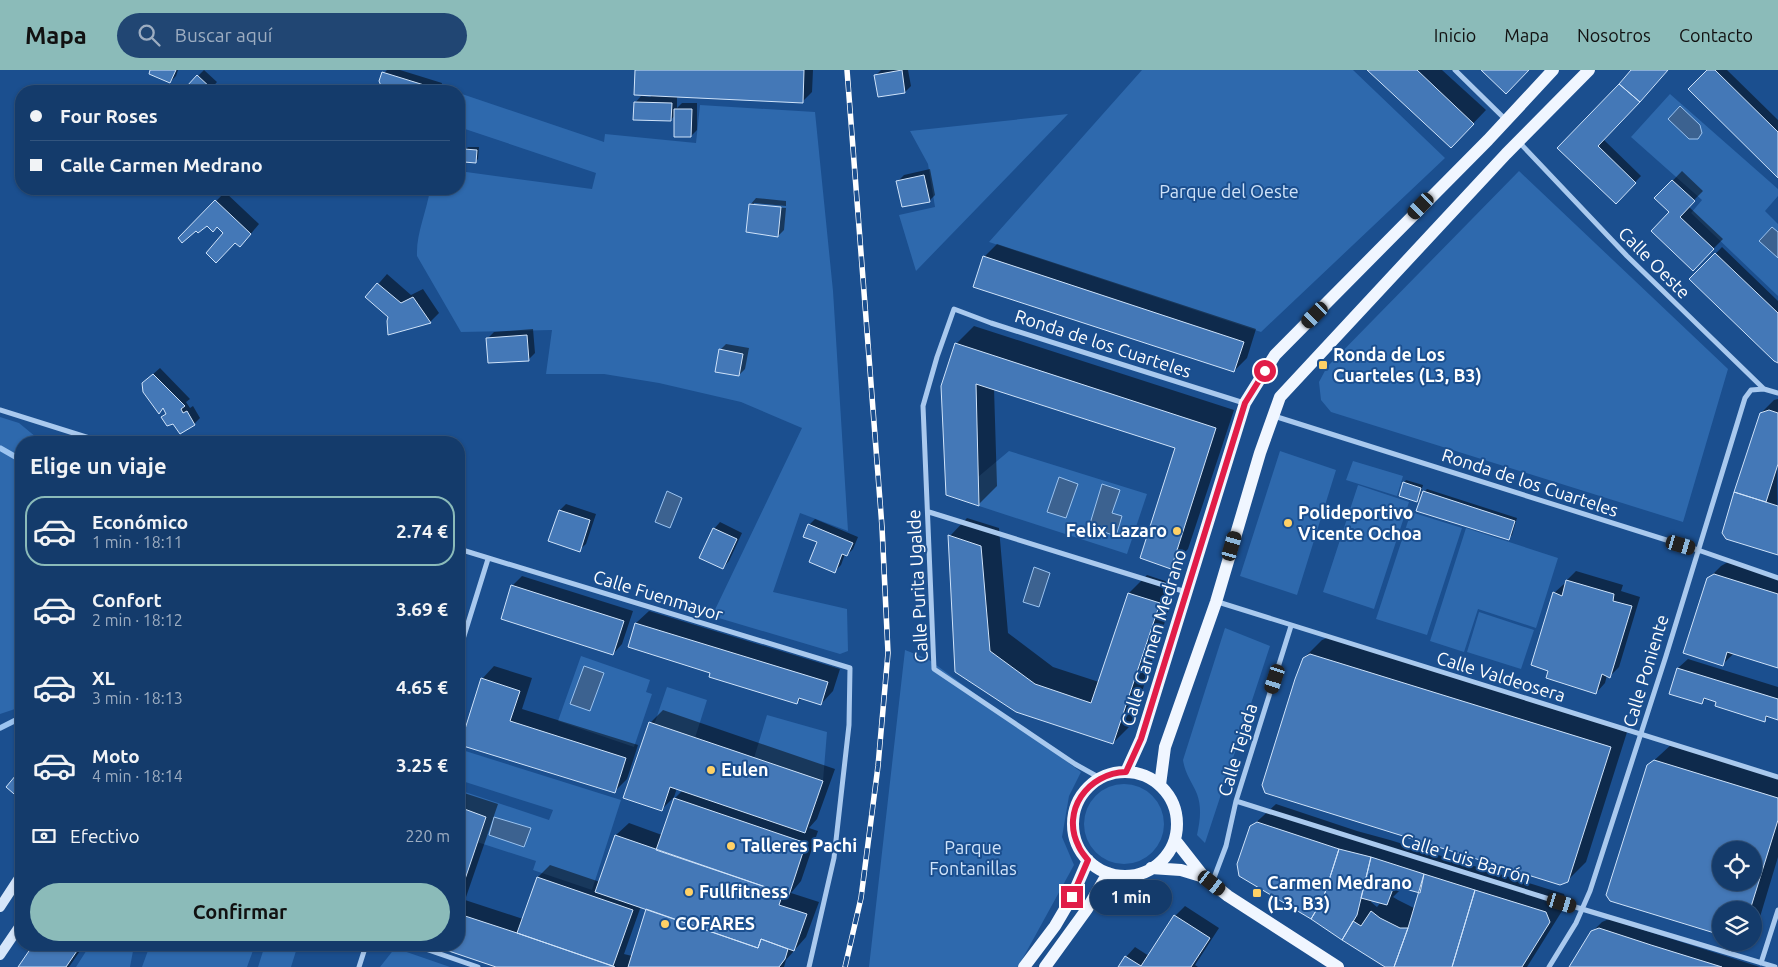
<!DOCTYPE html>
<html lang="es">
<head>
<meta charset="utf-8">
<style>
	:root { --surface:#143b6b; --page:#214673; --text:#f1f3f6; --muted:#9dadc1; --line:#33557e; --accent:#8bbbb9 }
	body { margin:0; font-family:Ubuntu,sans-serif; background:var(--page); color:var(--text); height:100vh; display:flex; flex-direction:column; font-size:19px; white-space:nowrap }
	* { box-sizing:border-box; margin:0 }
	p { font-size:16px; color:var(--muted) }
	.icon { flex:none; width:28px; height:28px; fill:none; stroke:currentColor; stroke-width:2; stroke-linecap:round; stroke-linejoin:round }
	.map { position:relative; flex:1; overflow:hidden }
	.details { position:absolute; left:15px; top:366px; width:450px; height:515px; display:flex; flex-direction:column; background:var(--surface); border-radius:20px; box-shadow:0 1px 4px #0004,0 0 0 1px var(--line) }
	.details>* { flex:none }
	.banner { position:absolute; left:15px; top:15px; width:450px; height:110px; border-radius:20px; box-shadow:0 1px 4px #0004,0 0 0 1px var(--line); display:grid; align-content:center; height:110px; padding:0 15px; background:var(--surface) }
	.buttons { position:absolute; left:1712px; top:771px; display:grid; gap:10px }
	.buttons a { display:grid; place-items:center; width:50px; height:50px; border-radius:50%; background:var(--surface); box-shadow:0 1px 4px #0004,0 0 0 1px var(--line); font-size:25px }
	.end { position:absolute; width:22px; height:22px; margin:-11px; border:6px solid #e11d48; background:#fff; box-shadow:0 0 0 2px #fff }
	.from { border-radius:50% }
	.bubble { position:absolute; height:35px; border-radius:18px; background:var(--surface); box-shadow:0 1px 4px #0004,0 0 0 1px var(--line); font-size:16px; font-weight:700; line-height:35px; text-align:center }
	.car { position:absolute; width:15px; height:30px; margin:-15px -8px; border-radius:6px; box-shadow:0 0 4px 1px #0007; background:linear-gradient(#222 24%,#8ab4d8 0 40%,#222 0 76%,#8ab4d8 0 86%,#222 0) }
	.banner b { display:flex; align-items:center; gap:18px; height:48px; font-size:19px }
	.banner b+b { border-top:1px solid var(--line) }
	.banner i { width:12px; height:12px; background:var(--text) }
	ul { padding:0; list-style:none }
	li { display:flex; align-items:center; gap:15px; height:70px; margin:0 10px 8px; padding:0 5px; border:2px solid transparent; border-radius:20px }
	li div { flex:1 }
	li b { display:block; font-size:19px }
	li em { font-style:normal; font-weight:700 }
	li.on { border-color:var(--accent) }
	li>.icon { width:45px; height:45px; stroke-width:1.5 }
	h2 { padding:0 15px; font-size:22px; line-height:60px }
	.pay { display:flex; align-items:center; gap:12px; height:55px; padding:0 15px; font-size:19px }
	.pay p { margin-inline-start:auto }
	.primary-button { display:flex; gap:10px; margin-top:auto; padding:10px 15px }
	.primary-button a { flex:1; height:58px; border-radius:30px; background:var(--accent); color:#111; font-size:20px; font-weight:700; line-height:58px; text-align:center }
	header { display:flex; align-items:center; gap:30px; box-sizing:border-box; height:70px; padding:0 25px; background:var(--accent); color:#111 }
	header strong { font-size:24px }
	nav { display:flex; gap:28px; margin-inline-start:auto; font-size:18px }
	.search { width:350px; height:45px; background:var(--page); display:flex; align-items:center; gap:12px; box-sizing:border-box; padding:0 18px; border-radius:28px; color:var(--muted); font-size:19px }
	.map>svg:first-child { display:block }
	.green { fill:#2e69ad }
	.water { fill:#3c6290; stroke:#9cc4f0 }
	.shadow { fill:#0007; fill-rule:evenodd }
	.lines { fill:none; stroke-linecap:round; stroke-linejoin:round }
	.stream { stroke:#9cc4f0; stroke-width:5.5 }
	.building { fill:#4478b7; stroke:#cfe3fa; fill-rule:evenodd }
	.street { stroke:#a9c9ee; stroke-width:5 }
	.secondary { stroke:#d6e6fa; stroke-width:10 }
	.primary { stroke:#f0f6ff; stroke-width:12 }
	.rail-casing { stroke:#fff; stroke-width:5.5 }
	.rail { stroke:#1b4f8f; stroke-width:4; stroke-dasharray:11; stroke-linecap:butt }
	.route { stroke:#e11d48; stroke-width:6 }
	.poi-dot { fill:#ffd166; stroke:#1b4f8f; stroke-width:2 }
	.labels { text-anchor:middle; stroke-width:4; stroke-linejoin:round; paint-order:stroke }
	.park-label { font-size:18px; fill:#cfe3fa; stroke:#1b4f8f }
	.street-label { font-size:18px; fill:#fff; stroke:#1b4f8f }
	.poi-label { font-size:18px; font-weight:bold; fill:#fff; stroke:#1b4f8f; text-anchor:start }
</style>
</head>
<body>
<header>
<strong>Mapa</strong>
<div class="search"><svg class="icon" aria-label="search" viewBox="0 0 24 24"><circle cx="10" cy="10" r="6"/><path d="M15 15l6 6"/></svg>Buscar aquí</div>
<nav><a>Inicio</a><a>Mapa</a><a>Nosotros</a><a>Contacto</a></nav>
</header>
<div class="map">
<svg width="1778" height="897" viewBox="0 0 1778 897">
	<rect width="100%" height="100%" fill="#1b4f8f"/>
	<!-- green -->
	<path class="green" d="M1142,0H1353L1445,88L1261,262L989,172Z
		M459,23L604,72L605,64L696,73L700,35L815,42L833,221L848,461L800,443L773,522L847,539L848,581L840,584L712,546L802,358L741,332L659,313L604,304H546L552,260L461,262L417,186C416,163 427,141 430,119H459V101L592,119L596,103L459,57Z
		M1670,24L1778,119V126L1765,141L1778,154V226L1691,143L1702,130L1631,67Z
		M1068,44L916,201L899,145L935,137L928,94L910,61Z
		M1519,101L1728,299L1683,452L1331,342L1321,330L1319,312L1327,297Z
		M0,347L19,353L42,372H21V637L0,644Z
		M1009,381L1147,424L1127,484L979,436L978,407Z
		M1280,381L1336,400L1297,525L1240,506Z
		M1353,391L1403,406L1397,426L1346,410Z
		M1358,415L1409,432L1374,539L1323,522Z
		M1411,442L1462,458L1427,565L1376,549Z
		M1466,458L1558,488L1536,558L1478,539L1464,582L1430,571Z
		M1479,542L1534,560L1521,599L1467,582Z
		M1225,558L1270,576L1205,773L1197,765C1200,751 1202,738 1197,724C1192,712 1185,704 1183,690Z
		M905,580L928,589L1081,702L1069,726L1062,767L1074,795L1018,897H869Z
		M581,586L650,610L646,622L652,624L634,677L558,651Z
		M667,617L707,630L695,668L654,655Z
		M767,645L827,662L823,711L754,688Z
		M459,679L621,730L592,820L533,800L536,791L477,772L486,747L459,737V720L549,750L553,740L459,710Z
		M1084 754a40 40 0 1 1 80 0a40 40 0 1 1-80 0Z
		M90,875H112L133,881L130,897H76Z
		M150,875H255L247,897H142Z
		M265,875H277L296,881L291,897H258Z
		M395,878L450,897H380Z"/>
	<!-- water -->
	<path class="water" d="M1680,36L1700,55L1702,63L1698,69H1689L1668,49Z
		M1772,157L1778,162V188L1759,171Z
		M1059,407L1078,414L1066,448L1047,442Z
		M1102,414L1120,420L1112,443L1122,446L1116,466L1089,457Z
		M667,421L682,428L670,458L655,452Z
		M1034,497L1050,503L1039,537L1023,532Z
		M584,596L604,603L590,641L570,634Z
		M494,747L531,758L524,777L489,765Z"/>
	<!-- shadow -->
	<path class="shadow" d="M152,0H178L176,6L170,12Z
		M204,0L217,12L209,21H192L188,16Z
		M387,0H400L442,13L440,21H385L381,11L384,3Z
		M637,0H813L812,22L802,32L677,26V38L682,33H697V60L691,66L675,45L671,50L635,33L641,26L651,27Z
		M881,0H908L911,16L905,22L876,5Z
		M1369,0H1442L1486,40L1463,64Z
		M1632,0H1667L1604,70L1641,106L1616,132L1559,78Z
		M1709,0H1727L1778,50V106Z
		M459,68L461,69L459,85Z
		M468,77H479L478,89L476,91L465,80Z
		M930,99L935,125L929,131L898,111L904,105Z
		M1682,101L1703,121L1688,136L1723,169L1693,199L1670,142L1656,128Z
		M225,122L259,154L249,166L225,163L218,155H207L180,168Z
		M756,128L786,131V136L754,133V136L786,138L784,160L778,166L750,135Z
		M997,174L1256,259L1247,288L1234,301L984,187Z
		M1722,177L1778,231V291L1691,209Z
		M387,204L411,225L423,219L439,243L430,252L390,247L367,227Z
		M974,256L1234,340L1188,479L1170,497L1177,378L994,318L997,416L979,434L956,274Z
		M533,259L535,283L529,289L488,268L494,262Z
		M726,274L749,278L745,299L739,305L720,280Z
		M160,298L190,329L186,332L190,338L193,336L200,348L194,354L174,352L163,347L167,343L163,337L143,313Z
		M1778,329L1777,420L1778,484L1723,462L1761,343L1774,330Z
		M1406,410L1423,415L1419,428L1416,431L1404,413Z
		M1427,419L1517,448L1512,465L1509,468L1424,422Z
		M566,434L596,444L586,474L579,480L550,470L560,440Z
		M967,448L999,458L1008,563L1053,597L1099,612L1129,523L1147,505L1177,515L1131,655L1113,673L956,601L950,466Z
		M815,449L858,467L853,479L847,485L845,484L841,495L835,501L809,455Z
		M720,452L742,463L729,491L723,498L714,459Z
		M1728,492L1778,508V597L1734,583L1723,594L1708,509L1721,496Z
		M1576,501L1623,515L1621,521L1640,527L1619,597L1610,606L1607,605L1605,613L1596,623L1549,600L1554,523L1564,514L1566,515L1567,510Z
		M522,506L633,541L622,574L613,584L512,516Z
		M649,541L840,599L833,621L821,634L802,628L797,633L712,602L629,577L636,553Z
		M1329,567L1628,659L1586,792L1567,811L1304,588L1322,570Z
		M1688,589L1778,617V649L1769,646L1764,651L1707,627L1702,633L1671,623L1678,598Z
		M494,596L532,608L522,639L638,675L627,709L614,722L461,674L482,609Z
		M663,640L835,699L817,749L809,758L818,761L801,811L791,823L819,832L806,867L786,890L784,897H500L434,875H459V725L461,722L498,734L465,830L523,849L538,807L550,795L600,812L616,765L629,753L662,765L675,728L683,720L677,718L674,727L662,739L650,653ZM641,836L648,838L632,886L624,884Z
		M1673,673L1778,705V787L1760,847L1754,852V840H1721V864L1611,830L1648,696ZM1721,780H1754V812H1721Z
		M1276,734L1357,761L1390,770L1564,824L1567,833L1527,897H1387L1251,757ZM1403,817L1422,822L1416,839L1398,830L1393,827ZM1372,830L1381,832L1377,837L1371,832Z
		M1185,836L1219,858L1195,895L1198,897H1120L1126,887L1135,877L1149,886L1175,846Z
		M1609,849L1760,897H1570L1592,862L1602,852Z
		M34,875H84L69,897H20Z"/>
	<g class="lines">
		<!-- stream -->
		<path class="stream" d="M0,378L21,390
			M0,658L16,650L21,642"/>
	</g>
	<!-- building -->
	<path class="building" d="M150,0H176L170,13L149,4Z
		M635,0H804L803,33L634,25Z
		M902,0L905,23L878,27L874,5Z
		M1367,0H1417L1474,54L1451,78Z
		M1481,0H1529L1506,24Z
		M1631,0H1668L1640,32L1619,14Z
		M1707,0H1715L1778,62V108L1688,19Z
		M382,2L437,19L436,21H383L379,11Z
		M197,5L212,19L210,21H191L187,16Z
		M1619,14L1640,32L1598,76L1636,113L1616,134L1557,78Z
		M634,32L672,33L671,51L633,50Z
		M674,39H692L691,67H674Z
		M464,79L477,80L476,93L464,92Z
		M924,105L930,132L902,137L896,111Z
		M1672,110L1695,131L1680,147L1714,179L1693,201L1651,161L1669,142L1654,128Z
		M215,130L251,164L240,177L235,173L216,193L206,183L223,163L217,157L213,162L207,156L198,163L196,161L182,173L178,168Z
		M749,134L781,137L778,167L746,162Z
		M1715,183L1778,243V293L1774,291L1689,209Z
		M983,186L1244,272L1234,302L973,217Z
		M377,213L401,233L413,227L431,253L388,265L387,251L388,247L365,227Z
		M527,265L529,291L488,293L486,268Z
		M955,273L1216,358L1171,499L1140,488L1175,378L976,314L979,436L946,425L941,316Z
		M719,279L743,284L739,306L715,302Z
		M153,304L185,336L181,339L183,343L187,341L195,355L180,364L173,354L167,356L161,347L166,344L163,338L159,344L143,322L142,313Z
		M1769,340L1778,343V394L1766,432L1734,422L1760,343Z
		M1403,412L1421,418L1417,432L1399,426Z
		M1423,421L1515,451L1509,470L1416,441Z
		M1734,422L1778,436V485L1726,469L1722,463Z
		M559,440L590,450L580,482L548,471Z
		M808,454L853,473L847,486L842,484L835,503L809,492L817,472L803,467Z
		M713,458L737,469L723,499L699,488Z
		M948,465L981,476L990,581L1035,614L1091,633L1128,523L1160,533L1113,674L1016,642L955,602Z
		M1714,504L1778,524V598L1727,582L1723,596L1683,583L1707,508Z
		M1566,510L1614,524L1613,531L1632,536L1610,608L1602,604L1596,624L1546,608L1548,601L1531,595L1553,522L1562,526Z
		M511,515L624,551L613,585L501,549Z
		M635,553L828,612L821,635L799,628L797,634L709,607L710,603L628,577Z
		M1310,584L1611,677L1568,812L1560,815L1265,723L1262,715L1295,609L1303,588Z
		M1677,598L1778,629V650L1766,646L1765,652L1715,636L1716,632L1704,628L1702,634L1669,624Z
		M481,608L520,621L510,651L626,688L615,723L460,675Z
		M649,652L823,711L805,763L670,717L662,741L623,728Z
		M1654,690L1778,728V750L1750,840H1721V865L1610,831L1606,825L1647,695ZM1721,780H1754V812H1721Z
		M21,699V730L6,717Z
		M674,728L806,773L789,825L656,780Z
		M459,737L486,747L459,827Z
		M1257,752L1339,779L1323,829L1311,849L1239,806L1237,794L1250,756Z
		M615,765L783,823L779,835L807,844L794,881L761,869L758,878L595,822Z
		M1339,779L1371,787L1357,845L1342,870L1311,849L1323,829Z
		M1371,787L1424,804L1420,823L1394,816L1387,835L1361,828Z
		M1424,804L1475,820L1452,897H1394L1408,858Z
		M537,807L633,840L613,896L517,863Z
		M1475,820L1546,842L1550,852L1522,897H1452Z
		M646,839L758,878L761,869L788,879L785,889L779,897H628Z
		M1371,841L1380,848L1400,858H1408L1394,897H1385L1342,870L1353,851L1361,856Z
		M459,844L517,863L615,897H496L431,875H459Z
		M1174,845L1210,868L1191,897H1118L1125,886L1141,896Z
		M1599,858L1651,875L1722,897H1569L1591,861Z
		M33,875H81L66,897H18Z"/>
	<g class="lines">
		<!-- street -->
		<path class="street" d="M1455,0L1506,50
			M1519,72L1627,186L1764,319L1778,323
			M0,340L102,372
			M1274,346L1698,480L1778,508
			M929,442L1186,522
			M459,479L850,598L849,655L834,788L809,897
			M1218,532L1778,707
			M459,582L488,489
			M1100,708L1075,694L934,599L923,336L937,287L954,239L991,253L1244,333
			M1236,731L1562,833L1775,897
			M1212,813L1226,776L1236,731L1291,556
			M414,875L478,897
			M1761,893L1778,840
			M359,897L366,875
			M1549,897L1576,853L1590,821L1666,586L1745,328L1751,320L1764,319"/>
		<!-- secondary -->
		<path class="secondary" d="M0,837L21,805
			M0,885L21,854"/>
		<!-- primary -->
		<path class="primary" d="M1126,702L1141,669L1245,333L1275,285L1488,70L1553,0
			M1073 754a52 52 0 1 1 104 0a52 52 0 1 1-104 0Z
			M1160,715L1165,677L1216,532L1260,383L1280,327L1506,84L1589,0
			M1175,770L1204,807L1228,826L1338,897
			M1151,798L1181,800L1204,807
			M1024,897L1055,856L1072,827L1088,790
			M1045,897L1087,839L1108,803"/>
		<!-- rail casing -->
		<g class="rail-casing">
			<path id="rail" d="M845,897L861,828L878,696L888,583L882,457L847,0"/>
		</g>
		<!-- rail -->
		<use href="#rail" class="rail"/>
	</g>
	<g class="lines">
		<!-- route -->
		<path class="route" d="M1072,827L1088,790C1085,786 1081,782 1079,777C1060,741 1088,703 1126,702L1141,669L1245,333L1265,301"/>
	</g>
	<!-- markers -->
	<g class="poi-dot">
		<rect x="1318" y="290" width="10" height="10" rx="2.5"/>
		<circle cx="1288" cy="453" r="5"/>
		<circle cx="1177" cy="461" r="5"/>
		<circle cx="711" cy="700" r="5"/>
		<circle cx="731" cy="776" r="5"/>
		<circle cx="689" cy="822" r="5"/>
		<rect x="1252" y="818" width="10" height="10" rx="2.5"/>
		<circle cx="665" cy="854" r="5"/>
	</g>
	<g class="labels">
		<!-- park labels -->
		<g class="park-label">
			<text x="1229" y="128">Parque del Oeste</text>
			<text x="973" y="784">Parque<tspan x="973" dy="21">Fontanillas</tspan></text>
		</g>
		<!-- street labels -->
		<g class="street-label">
			<text transform="translate(1654 193) rotate(45)" y="6">Calle Oeste</text>
			<text transform="translate(1103 274) rotate(18)" y="6">Ronda de los Cuarteles</text>
			<text transform="translate(1530 413) rotate(18)" y="6">Ronda de los Cuarteles</text>
			<text transform="translate(918 516) rotate(-93)" y="6">Calle Purita Ugalde</text>
			<text transform="translate(658 526) rotate(17)" y="6">Calle Fuenmayor</text>
			<text transform="translate(1154 568) rotate(-73)" y="6">Calle Carmen Medrano</text>
			<text transform="translate(1646 601) rotate(-73)" y="6">Calle Poniente</text>
			<text transform="translate(1501 607) rotate(17)" y="6">Calle Valdeosera</text>
			<text transform="translate(1238 680) rotate(-73)" y="6">Calle Tejada</text>
			<text transform="translate(1466 789) rotate(17)" y="6">Calle Luis Barrón</text>
		</g>
		<!-- poi labels -->
		<g class="poi-label">
			<text x="1333" y="291">Ronda de Los<tspan x="1333" dy="21">Cuarteles (L3, B3)</tspan></text>
			<text x="1298" y="449">Polideportivo<tspan x="1298" dy="21">Vicente Ochoa</tspan></text>
			<text x="1167" y="467" text-anchor="end">Felix Lazaro</text>
			<text x="721" y="706">Eulen</text>
			<text x="741" y="782">Talleres Pachi</text>
			<text x="1267" y="819">Carmen Medrano<tspan x="1267" dy="21">(L3, B3)</tspan></text>
			<text x="699" y="828">Fullfitness</text>
			<text x="675" y="860">COFARES</text>
		</g>
	</g>
</svg>
<div class="buttons">
<a><svg class="icon" aria-label="locate" viewBox="0 0 24 24"><circle cx="12" cy="12" r="6"/><path d="M12 2v4M12 18v4M2 12h4M18 12h4"/></svg></a>
<a><svg class="icon" aria-label="layers" viewBox="0 0 24 24"><path d="M12 4l9 5-9 5-9-5zM3 14l9 5 9-5"/></svg></a>
</div>
<i class="end from" style="left:1265px;top:301px"></i>
<i class="end" style="left:1072px;top:827px"></i>
<div class="bubble" style="left:1090px;top:810px;width:82px">1 min</div>
<i class="car" style="left:1421px;top:136px;rotate:224deg"></i>
<i class="car" style="left:1315px;top:245px;rotate:225deg"></i>
<i class="car" style="left:1681px;top:475px;rotate:106deg"></i>
<i class="car" style="left:1232px;top:476px;rotate:16deg"></i>
<i class="car" style="left:1275px;top:609px;rotate:198deg"></i>
<i class="car" style="left:1212px;top:813px;rotate:128deg"></i>
<i class="car" style="left:1562px;top:833px;rotate:107deg"></i>
<div class="banner">
<b><i class="from"></i>Four Roses</b>
<b><i></i>Calle Carmen Medrano</b>
</div>
<section class="details">
<h2>Elige un viaje</h2>
<ul>
<li class="on"><svg class="icon" aria-label="car" viewBox="0 0 24 24"><path d="M5 17H2v-5l4-1 3-4h7l3 4 3 1v5h-3M9 17h6M6 11h13"/><circle cx="7" cy="17" r="2"/><circle cx="17" cy="17" r="2"/></svg><div><b>Económico</b><p>1 min · 18:11</p></div><em>2.74 €</em></li>
<li><svg class="icon" aria-label="car" viewBox="0 0 24 24"><path d="M5 17H2v-5l4-1 3-4h7l3 4 3 1v5h-3M9 17h6M6 11h13"/><circle cx="7" cy="17" r="2"/><circle cx="17" cy="17" r="2"/></svg><div><b>Confort</b><p>2 min · 18:12</p></div><em>3.69 €</em></li>
<li><svg class="icon" aria-label="car" viewBox="0 0 24 24"><path d="M5 17H2v-5l4-1 3-4h7l3 4 3 1v5h-3M9 17h6M6 11h13"/><circle cx="7" cy="17" r="2"/><circle cx="17" cy="17" r="2"/></svg><div><b>XL</b><p>3 min · 18:13</p></div><em>4.65 €</em></li>
<li><svg class="icon" aria-label="car" viewBox="0 0 24 24"><path d="M5 17H2v-5l4-1 3-4h7l3 4 3 1v5h-3M9 17h6M6 11h13"/><circle cx="7" cy="17" r="2"/><circle cx="17" cy="17" r="2"/></svg><div><b>Moto</b><p>4 min · 18:14</p></div><em>3.25 €</em></li>
</ul>
<div class="pay"><svg class="icon" aria-label="cash" viewBox="0 0 24 24"><path d="M3 7h18v10H3z"/><circle cx="12" cy="12" r="2"/></svg>Efectivo<p>220 m</p></div>
<div class="primary-button"><a>Confirmar</a></div>
</section>
</div>
</body>
</html>
